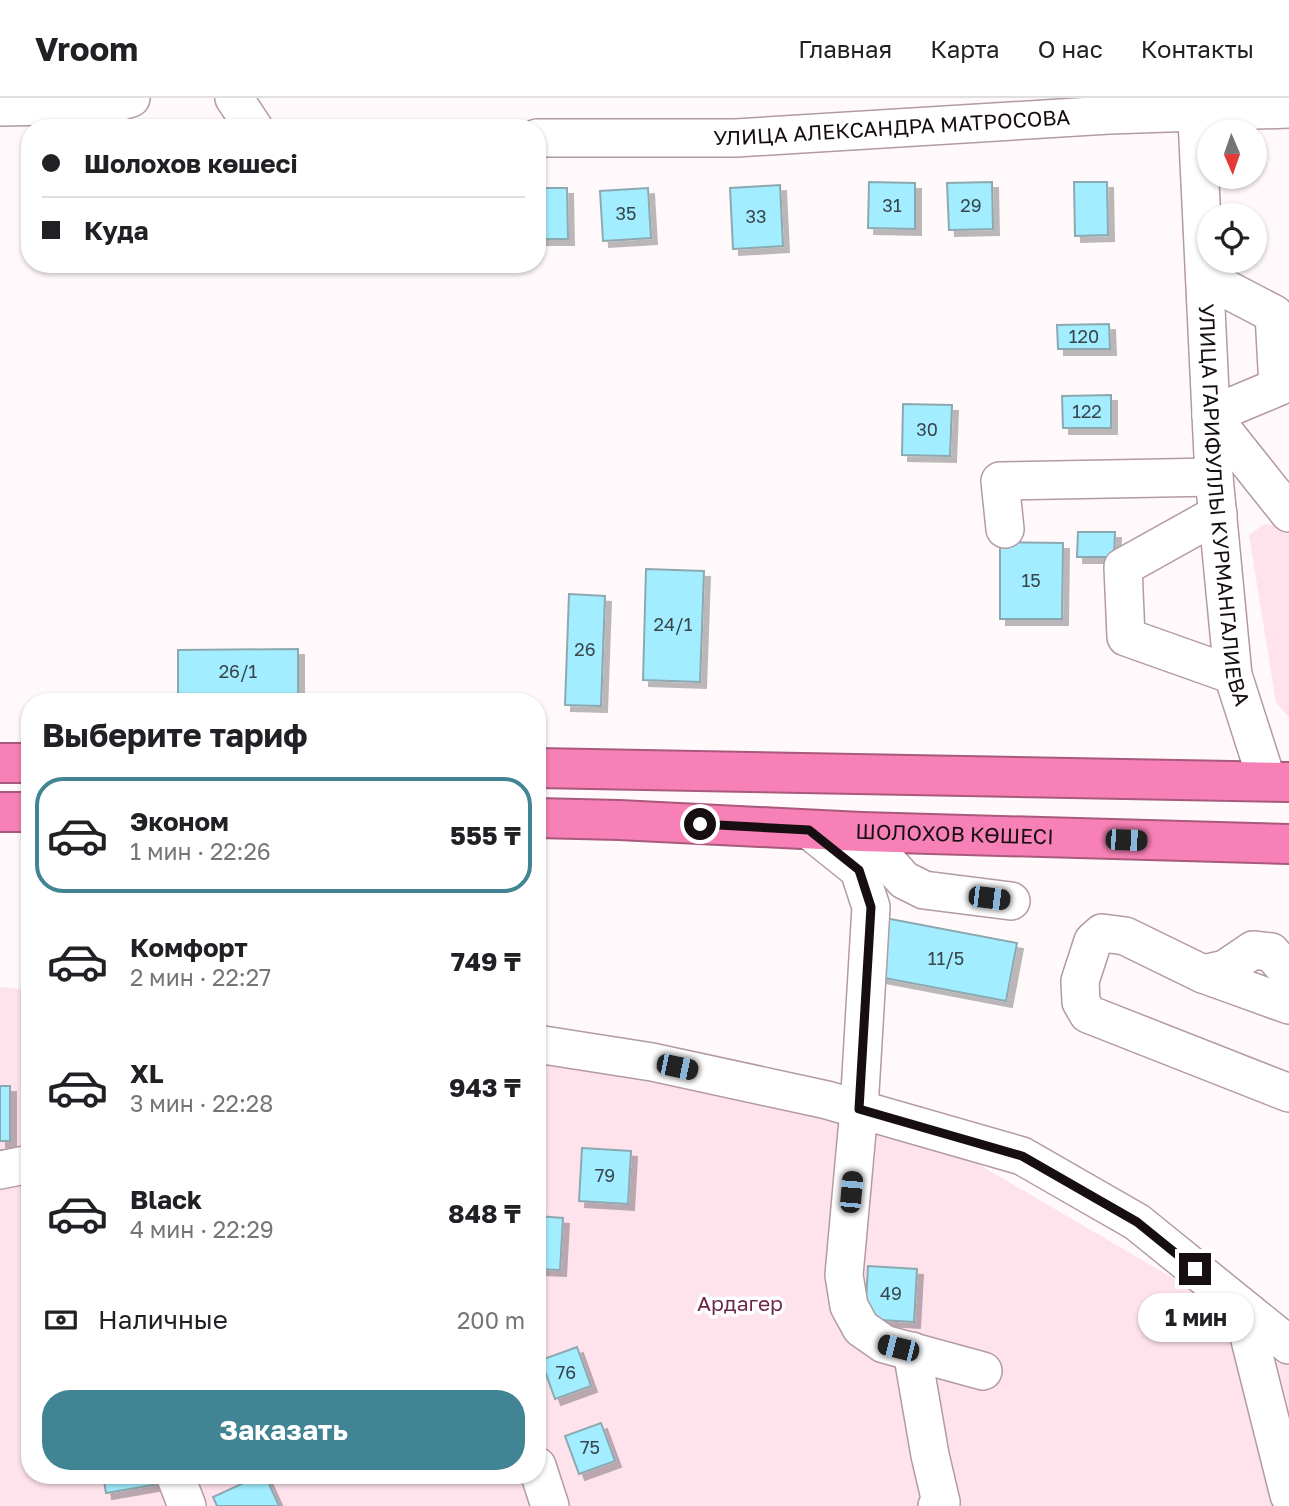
<!DOCTYPE html>
<html lang="ru">
<head>
<meta charset="utf-8">
<style>
	:root { --surface:#fff; --page:#f2f2f2; --text:#202124; --muted:#757577; --line:#e0e0e0; --accent:#418494 }
	body { margin:0; font-family:"Golos Text",sans-serif; background:var(--page); color:var(--text); height:100vh; display:flex; flex-direction:column; font-size:26px; white-space:nowrap }
	* { box-sizing:border-box; margin:0 }
	p { font-size:23px; color:var(--muted) }
	.icon { flex:none; width:38px; height:38px; fill:none; stroke:currentColor; stroke-width:2; stroke-linecap:round; stroke-linejoin:round }
	.map { position:relative; flex:1; overflow:hidden }
	.sheet { position:absolute; left:21px; top:595px; width:525px; height:791px; display:flex; flex-direction:column; background:var(--surface); border-radius:28px; box-shadow:0 2px 5px #0004 }
	.sheet>* { flex:none }
	.top-card { position:absolute; left:21px; top:21px; width:525px; height:154px; border-radius:28px; box-shadow:0 2px 5px #0004; display:grid; align-content:center; height:154px; padding:0 21px; background:var(--surface) }
	.needle { width:46px; rotate:178deg }
	.tools { position:absolute; left:1197px; top:21px; display:grid; gap:14px }
	.tools a { display:grid; place-items:center; width:70px; height:70px; border-radius:50%; background:var(--surface); box-shadow:0 2px 5px #0004; font-size:35px }
	.end { position:absolute; width:32px; height:32px; margin:-16px; border:9px solid #160e11; background:#fff; box-shadow:0 0 0 4px #fff }
	.from { border-radius:50% }
	.bubble { position:absolute; height:49px; border-radius:24px; background:var(--surface); box-shadow:0 2px 5px #0004; font-size:23px; font-weight:700; line-height:49px; text-align:center }
	.car { position:absolute; width:21px; height:42px; margin:-21px -10px; border-radius:9px; box-shadow:0 0 5px 2px #0007; background:linear-gradient(#222 24%,#8ab4d8 0 40%,#222 0 76%,#8ab4d8 0 86%,#222 0) }
	.top-card b { display:flex; align-items:center; gap:24px; height:66px; font-size:26px }
	.top-card b+b { border-top:2px solid var(--line) }
	.top-card i { width:18px; height:18px; background:var(--text) }
	ul { padding:0; list-style:none }
	li { display:flex; align-items:center; gap:21px; height:116px; margin:0 14px 10px; padding:0 7px; border:4px solid transparent; border-radius:28px }
	li div { flex:1 }
	li b { display:block; font-size:26px }
	li em { font-style:normal; font-weight:700 }
	li.on { border-color:var(--accent) }
	li>.icon { width:63px; height:63px; stroke-width:1.5 }
	h2 { padding:0 21px; font-size:32px; line-height:84px }
	.pay { display:flex; align-items:center; gap:18px; height:77px; padding:0 21px; font-size:26px }
	.pay p { margin-inline-start:auto }
	.cta { display:flex; gap:14px; margin-top:auto; padding:14px 21px }
	.cta a { flex:1; height:80px; border-radius:28px; background:var(--accent); color:#fff; font-size:28px; font-weight:700; line-height:80px; text-align:center }
	header { display:flex; align-items:center; gap:42px; box-sizing:border-box; height:98px; padding:0 35px; background:var(--surface); border-bottom:2px solid var(--line) }
	header strong { font-size:33px }
	nav { display:flex; gap:38px; margin-inline-start:auto; font-size:24px }
	.map>svg:first-child { display:block }
	.green { fill:#fee3ed }
	.building { fill:#a2edff; stroke:#8da9b0; stroke-width:2; filter:url(#shadow) }
	.lines { fill:none; stroke-linecap:round; stroke-linejoin:round }
	.minor-casing { stroke:#b39aa3; stroke-width:40 }
	.highway-casing { stroke:#a8597c; stroke-width:42 }
	.minor { stroke:#fff; stroke-width:37 }
	.highway { stroke:#f781b6; stroke-width:38 }
	.route { stroke:#160e11; stroke-width:9 }
	.labels { text-anchor:middle; stroke-width:7; stroke-linejoin:round; paint-order:stroke }
	.number-label { font-size:18px; fill:#39464c }
	.street-label { font-size:21px; fill:#160e11; stroke:#fff }
	.park-label { font-size:21px; fill:#6f284a; stroke:#fff }
</style>
</head>
<body>
<header>
<strong>Vroom</strong>
<nav><a>Главная</a><a>Карта</a><a>О нас</a><a>Контакты</a></nav>
</header>
<div class="map">
<svg width="1289" height="1408" viewBox="0 0 1289 1408">
	<defs>
		<filter id="shadow"><feDropShadow dx="6" dy="6" stdDeviation="0" flood-color="#0004"/></filter>
	</defs>
	<rect width="100%" height="100%" fill="#fff9fb"/>
	<!-- green -->
	<path class="green" d="M1264,426L1283,429L1289,436V619L1276,605L1249,437Z
		M0,889L30,892V1377H537V960L932,1039L1241,1220L1289,1265V1408H0Z"/>
	<!-- building -->
	<path class="building" d="M869,84L915,85V131L868,130Z
		M992,84L993,131L949,132L947,85Z
		M1074,84H1107L1108,137L1075,138Z
		M780,87L783,148L733,151L730,90Z
		M537,90H567L568,141H537Z
		M648,90L651,140L603,143L600,93Z
		M1109,226L1110,251H1058L1057,227Z
		M1111,297V330H1063L1062,298Z
		M903,306L952,307L950,358L902,357Z
		M1078,434H1115L1114,459H1077Z
		M1000,444L1063,445L1062,521H1000Z
		M646,471L704,473L700,584L643,582Z
		M569,496L605,498L601,608L565,607Z
		M298,551V596L178,597V552Z
		M885,820L1017,845L1006,903L874,878Z
		M0,988H10V1043H0Z
		M582,1050L631,1053L628,1106L579,1103Z
		M537,1118L563,1120L560,1172L537,1171Z
		M868,1168L917,1171L914,1224L865,1221Z
		M577,1249L591,1288L555,1301L541,1262Z
		M601,1325L615,1363L579,1376L565,1338Z
		M103,1377H151L153,1387L106,1395Z
		M261,1377H265L279,1408H217L213,1399Z"/>
	<g class="lines">
		<!-- minor casing -->
		<g class="minor-casing">
			<g id="minor">
				<path d="M234,0L254,30"/>
				<path id="s1" d="M1196,0L1214,379L1233,577L1267,683"/>
				<path d="M0,9L109,7L131,0"/>
				<path id="s2" d="M537,40H736L1109,17L1289,11"/>
				<path d="M1205,180L1274,216L1278,289L1211,317"/>
				<path d="M1211,317L1289,415"/>
				<path d="M1218,416L1123,469L1126,539L1233,577"/>
				<path d="M1005,431L1000,383L1214,379"/>
				<path d="M809,732L859,772L871,809L859,1011L844,1177L849,1208L861,1230L884,1246L983,1273"/>
				<path d="M861,734L904,782L924,792L1011,803"/>
				<path d="M1289,875L1271,854L1253,852L1225,871L1203,876L1125,838L1102,835L1093,843L1080,883L1081,904L1088,916L1289,995"/>
				<path d="M1203,876L1289,907"/>
				<path d="M537,946L652,964L827,1002L1022,1058L1137,1124L1289,1247"/>
				<path d="M0,1072L30,1066"/>
				<path d="M1242,1210L1289,1397"/>
				<path d="M912,1253L930,1357L941,1404L937,1408"/>
				<path d="M537,1368L550,1408"/>
				<path d="M175,1377L187,1408"/>
			</g>
		</g>
		<!-- highway casing -->
		<g class="highway-casing">
			<g id="highway">
				<path d="M0,665H30"/>
				<path d="M537,670L1289,684"/>
				<path d="M0,714H30"/>
				<path id="s3" d="M537,720L619,722L861,734L1289,746"/>
			</g>
		</g>
		<!-- minor -->
		<use href="#minor" class="minor"/>
		<!-- highway -->
		<use href="#highway" class="highway"/>
	</g>
	<g class="lines">
		<!-- route -->
		<path class="route" d="M700,726L809,732L859,772L871,809L859,1011L1022,1058L1137,1124L1195,1171"/>
	</g>
	<g class="labels">
		<!-- number labels -->
		<g class="number-label">
			<text x="892" y="114">31</text>
			<text x="971" y="114">29</text>
			<text x="626" y="122">35</text>
			<text x="756" y="125">33</text>
			<text x="1084" y="245">120</text>
			<text x="1087" y="320">122</text>
			<text x="927" y="338">30</text>
			<text x="1031" y="489">15</text>
			<text x="673" y="533">24/1</text>
			<text x="585" y="558">26</text>
			<text x="238" y="580">26/1</text>
			<text x="946" y="867">11/5</text>
			<text x="605" y="1084">79</text>
			<text x="891" y="1202">49</text>
			<text x="566" y="1281">76</text>
			<text x="590" y="1356">75</text>
		</g>
		<!-- street labels -->
		<g class="street-label">
			<text dy="7" stroke="none"><textPath href="#s2" startOffset="355">УЛИЦА АЛЕКСАНДРА МАТРОСОВА</textPath></text>
			<text dy="7" stroke="none"><textPath href="#s1" startOffset="408">УЛИЦА ГАРИФУЛЛЫ КУРМАНГАЛИЕВА</textPath></text>
			<text dy="7" stroke="none"><textPath href="#s3" startOffset="418">ШОЛОХОВ КӨШЕСІ</textPath></text>
		</g>
		<!-- park labels -->
		<g class="park-label">
			<text x="740" y="1213">Ардагер</text>
		</g>
	</g>
</svg>
<div class="tools">
<a><svg class="needle" viewBox="-14 -14 28 28"><path d="M0-13l5 13h-10z" fill="#e53935"/><path d="M0 13l5-13h-10z" fill="#757577"/></svg></a>
<a><svg class="icon" aria-label="locate" viewBox="0 0 24 24"><circle cx="12" cy="12" r="6"/><path d="M12 2v4M12 18v4M2 12h4M18 12h4"/></svg></a>
</div>
<i class="end from" style="left:700px;top:726px"></i>
<i class="end" style="left:1195px;top:1171px"></i>
<div class="bubble" style="left:1138px;top:1195px;width:116px">1 мин</div>
<i class="car" style="left:1126px;top:742px;rotate:92deg"></i>
<i class="car" style="left:989px;top:800px;rotate:97deg"></i>
<i class="car" style="left:677px;top:969px;rotate:102deg"></i>
<i class="car" style="left:851px;top:1094px;rotate:5deg"></i>
<i class="car" style="left:898px;top:1250px;rotate:284deg"></i>
<div class="top-card">
<b><i class="from"></i>Шолохов көшесі</b>
<b><i></i>Куда</b>
</div>
<section class="sheet">
<h2>Выберите тариф</h2>
<ul>
<li class="on"><svg class="icon" aria-label="car" viewBox="0 0 24 24"><path d="M5 17H2v-5l4-1 3-4h7l3 4 3 1v5h-3M9 17h6M6 11h13"/><circle cx="7" cy="17" r="2"/><circle cx="17" cy="17" r="2"/></svg><div><b>Эконом</b><p>1 мин · 22:26</p></div><em>555 ₸</em></li>
<li><svg class="icon" aria-label="car" viewBox="0 0 24 24"><path d="M5 17H2v-5l4-1 3-4h7l3 4 3 1v5h-3M9 17h6M6 11h13"/><circle cx="7" cy="17" r="2"/><circle cx="17" cy="17" r="2"/></svg><div><b>Комфорт</b><p>2 мин · 22:27</p></div><em>749 ₸</em></li>
<li><svg class="icon" aria-label="car" viewBox="0 0 24 24"><path d="M5 17H2v-5l4-1 3-4h7l3 4 3 1v5h-3M9 17h6M6 11h13"/><circle cx="7" cy="17" r="2"/><circle cx="17" cy="17" r="2"/></svg><div><b>XL</b><p>3 мин · 22:28</p></div><em>943 ₸</em></li>
<li><svg class="icon" aria-label="car" viewBox="0 0 24 24"><path d="M5 17H2v-5l4-1 3-4h7l3 4 3 1v5h-3M9 17h6M6 11h13"/><circle cx="7" cy="17" r="2"/><circle cx="17" cy="17" r="2"/></svg><div><b>Black</b><p>4 мин · 22:29</p></div><em>848 ₸</em></li>
</ul>
<div class="pay"><svg class="icon" aria-label="cash" viewBox="0 0 24 24"><path d="M3 7h18v10H3z"/><circle cx="12" cy="12" r="2"/></svg>Наличные<p>200 m</p></div>
<div class="cta"><a>Заказать</a></div>
</section>
</div>
</body>
</html>
